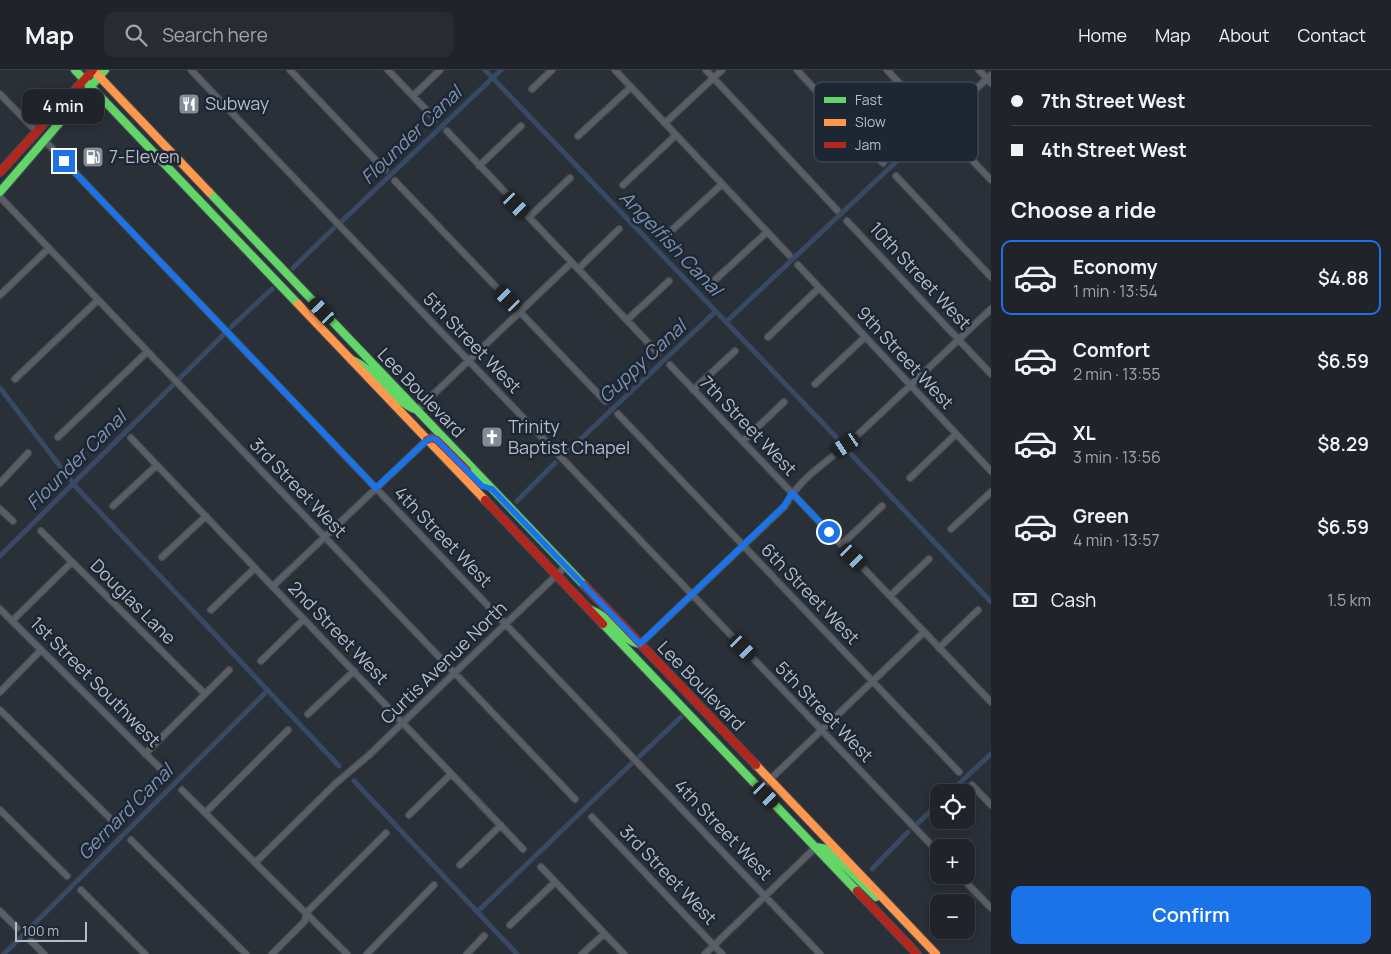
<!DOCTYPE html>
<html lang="en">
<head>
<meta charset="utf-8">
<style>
	:root { --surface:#20242a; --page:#282c32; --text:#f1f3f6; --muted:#a2a4a8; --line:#3d4147; --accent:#1a73e8 }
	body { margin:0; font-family:Manrope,sans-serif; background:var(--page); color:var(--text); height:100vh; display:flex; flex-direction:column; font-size:19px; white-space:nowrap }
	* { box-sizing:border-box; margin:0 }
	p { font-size:16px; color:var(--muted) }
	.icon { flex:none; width:28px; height:28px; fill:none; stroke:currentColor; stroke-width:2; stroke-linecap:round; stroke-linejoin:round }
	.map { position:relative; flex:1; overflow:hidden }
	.panel { display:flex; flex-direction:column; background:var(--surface); width:400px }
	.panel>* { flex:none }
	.guide { display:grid; align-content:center; height:110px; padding:0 20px; background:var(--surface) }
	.tools { position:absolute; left:930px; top:714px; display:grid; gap:10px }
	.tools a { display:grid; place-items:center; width:45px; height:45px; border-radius:10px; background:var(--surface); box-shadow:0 2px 12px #0003,0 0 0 1px var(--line); font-size:25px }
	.scale { position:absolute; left:15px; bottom:12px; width:72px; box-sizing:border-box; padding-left:5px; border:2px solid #b4bcc9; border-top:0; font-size:14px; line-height:18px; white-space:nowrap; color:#b4bcc9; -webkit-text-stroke:4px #1d2633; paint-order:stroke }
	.end { position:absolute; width:22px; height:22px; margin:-11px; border:6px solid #1a73e8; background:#fff; box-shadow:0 0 0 2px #fff }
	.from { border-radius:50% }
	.bubble { position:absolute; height:35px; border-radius:10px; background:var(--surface); box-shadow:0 2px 12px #0003,0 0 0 1px var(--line); font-size:16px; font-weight:600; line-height:35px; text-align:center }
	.car { position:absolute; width:15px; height:30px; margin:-15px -8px; border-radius:6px; box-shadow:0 0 4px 1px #0007; background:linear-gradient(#222 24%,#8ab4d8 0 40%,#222 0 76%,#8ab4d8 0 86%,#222 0) }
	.guide b { display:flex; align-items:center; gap:18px; height:48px; font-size:19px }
	.guide b+b { border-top:1px solid var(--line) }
	.guide i { width:12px; height:12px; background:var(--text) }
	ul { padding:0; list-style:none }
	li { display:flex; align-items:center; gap:15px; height:75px; margin:0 10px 8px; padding:0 10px; border:2px solid transparent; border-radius:10px }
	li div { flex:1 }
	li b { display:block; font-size:19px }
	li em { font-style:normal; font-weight:600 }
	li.selected { border-color:var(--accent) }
	li>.icon { width:45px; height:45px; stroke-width:1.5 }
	h2 { padding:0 20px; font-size:22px; line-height:60px }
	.pay { display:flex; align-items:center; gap:12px; height:55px; padding:0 20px; font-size:19px }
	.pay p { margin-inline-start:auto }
	.cta { display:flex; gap:10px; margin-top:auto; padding:10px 20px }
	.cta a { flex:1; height:58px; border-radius:10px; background:var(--accent); color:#fff; font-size:20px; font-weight:600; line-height:58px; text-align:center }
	header { display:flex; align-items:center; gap:30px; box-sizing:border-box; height:70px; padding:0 25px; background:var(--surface); border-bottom:1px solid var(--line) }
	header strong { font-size:24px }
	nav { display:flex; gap:28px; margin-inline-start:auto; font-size:18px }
	.search { width:350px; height:45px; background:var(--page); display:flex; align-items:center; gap:12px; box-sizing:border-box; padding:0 18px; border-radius:10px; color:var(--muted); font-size:19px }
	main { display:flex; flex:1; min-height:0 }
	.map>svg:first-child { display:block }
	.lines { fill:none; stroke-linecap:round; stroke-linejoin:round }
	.canal { stroke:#384963; stroke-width:5 }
	.street-casing { stroke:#484c53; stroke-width:8 }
	.fast-casing { stroke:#484c53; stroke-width:10 }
	.slow-casing { stroke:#484c53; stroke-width:10 }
	.jam-casing { stroke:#484c53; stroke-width:10 }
	.street { stroke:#5a5e66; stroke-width:5.5 }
	.fast { stroke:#63d668; stroke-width:8 }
	.slow { stroke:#ff974d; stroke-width:8 }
	.jam { stroke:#b3261e; stroke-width:8 }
	.route { stroke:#1a73e8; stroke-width:6 }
	.labels { text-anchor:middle; stroke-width:5; stroke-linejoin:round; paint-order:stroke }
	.poi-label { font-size:18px; fill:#b4bcc9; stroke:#1d2633; text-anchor:start }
	.street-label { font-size:18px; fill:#b4bcc9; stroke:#1d2633 }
	.water-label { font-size:19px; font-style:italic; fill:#7c92b1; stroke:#1d2633 }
	.key { fill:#1d2633; stroke:#4a5360; stroke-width:1 }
	.key-label { font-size:14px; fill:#b4bcc9 }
</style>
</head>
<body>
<header>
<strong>Map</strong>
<div class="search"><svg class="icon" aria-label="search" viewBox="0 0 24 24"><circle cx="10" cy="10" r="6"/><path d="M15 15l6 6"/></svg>Search here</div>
<nav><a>Home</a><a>Map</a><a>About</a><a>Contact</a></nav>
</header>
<main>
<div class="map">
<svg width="991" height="884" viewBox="0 0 991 884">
	<rect width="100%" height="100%" fill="#2a3038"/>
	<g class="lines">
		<!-- canal -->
		<path class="canal" d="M485,0L836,367
			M341,152L501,0
			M293,198L335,157
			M726,252L932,58
			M231,257L272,219
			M180,308L223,265
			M0,318L76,417L339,696
			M566,383L716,241
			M851,384L991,532
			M517,431L555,393
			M0,486L173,315
			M640,686L681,647
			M354,711L517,884
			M950,722L991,684
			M918,753L939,733
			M872,799L908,762
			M477,842L631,694
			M4,884L267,621"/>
		<!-- street casing -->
		<g class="street-casing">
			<path id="street" d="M191,0L939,783
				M290,0L385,100
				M388,0L435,49
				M615,0L789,185
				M706,0L837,140
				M797,0L883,93
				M887,0L991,110
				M979,0L991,13
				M532,19L552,0
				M0,24L37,62
				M413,26L440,0
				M665,53L722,0
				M938,54L991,5
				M447,61L658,283
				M578,66L631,17
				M44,70L820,884
				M479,96L521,56
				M896,106L991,207
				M395,111L605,331
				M623,115L676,65
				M0,127L575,729
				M529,147L570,108
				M847,151L991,304
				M670,162L722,114
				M798,195L991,401
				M578,199L619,159
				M715,210L767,162
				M0,225L49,178
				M627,250L669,211
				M768,267L819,218
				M670,295L991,632
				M15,309L98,230
				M815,314L865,267
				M693,320L735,281
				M417,340L571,193
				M618,344L959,702
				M58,367L147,282
				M131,368L523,779
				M743,371L784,332
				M910,408L956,364
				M0,413L28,383
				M113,436L157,395
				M0,439L13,451
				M951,459L991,422
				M41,461L205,624
				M841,475L882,436
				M162,487L206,446
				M273,516L427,370
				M890,526L929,489
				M0,539L168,706
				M211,540L255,498
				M12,551L72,492
				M640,574L785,436C800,407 829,391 852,370C899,327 945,282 991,239
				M939,578L978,540
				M261,591L304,549
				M0,622L41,580
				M0,640L118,756
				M308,644L354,601
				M145,684L229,600
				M972,715L991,735
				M760,719L924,562
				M182,720L347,884
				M0,740L67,806
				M205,743L288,660
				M409,745L451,704
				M592,747L722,884
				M131,770L246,884
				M255,793L336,713L368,686L566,496
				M460,795L501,755
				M541,797L624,884
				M959,805L991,838
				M81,820L145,884
				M0,841L17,858
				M510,855L555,812
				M31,871L44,884
				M272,884L305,851L306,843L386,763
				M367,884L434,815
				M467,884L484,866
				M582,884L604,864
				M705,884L816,777"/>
		</g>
		<!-- fast casing -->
		<g class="fast-casing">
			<path id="fast" d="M75,0L298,234
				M0,122L105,0
				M209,122L584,515
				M352,290C378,301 390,330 417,340
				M591,540C612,547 618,568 639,574
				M603,554L857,821
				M816,777L827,779L876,827"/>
		</g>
		<!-- slow casing -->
		<g class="slow-casing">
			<path id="slow" d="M93,0L209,122
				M298,234L485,430
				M756,695L936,884"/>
		</g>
		<!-- jam casing -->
		<g class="jam-casing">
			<path id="jam" d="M0,102L93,0
				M427,370L432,368L437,370L467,400
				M485,430L603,554
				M584,515L756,695
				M857,821L917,884"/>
		</g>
		<!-- street -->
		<use href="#street" class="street"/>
		<!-- fast -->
		<use href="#fast" class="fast"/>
		<!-- slow -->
		<use href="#slow" class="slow"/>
		<!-- jam -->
		<use href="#jam" class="jam"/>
	</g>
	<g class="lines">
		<!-- route -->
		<path class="route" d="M64,91L376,418L427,370L432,368L437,370L482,416L492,419L640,574L784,436L792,423L829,462"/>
	</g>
	<!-- icons -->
	<defs>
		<g id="restaurant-square" transform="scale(1.125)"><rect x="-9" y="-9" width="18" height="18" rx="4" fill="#848b96" stroke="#1d2633"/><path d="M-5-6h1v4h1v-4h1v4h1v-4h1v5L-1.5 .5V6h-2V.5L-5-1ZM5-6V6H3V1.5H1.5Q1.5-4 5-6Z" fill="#fff"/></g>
		<g id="fuel-square" transform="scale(1.125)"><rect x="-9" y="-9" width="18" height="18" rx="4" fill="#848b96" stroke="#1d2633"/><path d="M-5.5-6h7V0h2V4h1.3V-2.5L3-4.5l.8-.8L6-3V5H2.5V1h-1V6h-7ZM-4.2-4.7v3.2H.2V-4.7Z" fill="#fff"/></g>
		<g id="church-square" transform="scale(1.125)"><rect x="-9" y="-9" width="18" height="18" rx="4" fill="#848b96" stroke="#1d2633"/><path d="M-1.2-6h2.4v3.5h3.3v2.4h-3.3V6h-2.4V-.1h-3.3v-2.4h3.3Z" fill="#fff"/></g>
	</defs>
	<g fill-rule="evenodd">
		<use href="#restaurant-square" x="189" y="34"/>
		<use href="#fuel-square" x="93" y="87"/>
		<use href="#church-square" x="492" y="367"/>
	</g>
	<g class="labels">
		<!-- poi labels -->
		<g class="poi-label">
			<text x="205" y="40">Subway</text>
			<text x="109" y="93">7-Eleven</text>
			<text x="508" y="363">Trinity<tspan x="508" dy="21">Baptist Chapel</tspan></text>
		</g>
		<!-- street labels -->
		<g class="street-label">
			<text transform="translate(920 206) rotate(47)" y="6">10th Street West</text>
			<text transform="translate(472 273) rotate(46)" y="6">5th Street West</text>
			<text transform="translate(905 288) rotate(47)" y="6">9th Street West</text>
			<text transform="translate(421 323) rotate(46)" y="6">Lee Boulevard</text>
			<text transform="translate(748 356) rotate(46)" y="6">7th Street West</text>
			<text transform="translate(298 418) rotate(46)" y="6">3rd Street West</text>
			<text transform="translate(443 467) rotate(46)" y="6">4th Street West</text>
			<text transform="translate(810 524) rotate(46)" y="6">6th Street West</text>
			<text transform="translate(133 532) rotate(45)" y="6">Douglas Lane</text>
			<text transform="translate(338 563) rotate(46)" y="6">2nd Street West</text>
			<text transform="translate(444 593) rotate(-44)" y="6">Curtis Avenue North</text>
			<text transform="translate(95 612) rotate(45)" y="6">1st Street Southwest</text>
			<text transform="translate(701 616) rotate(46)" y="6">Lee Boulevard</text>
			<text transform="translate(824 642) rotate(46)" y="6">5th Street West</text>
			<text transform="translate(723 760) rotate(46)" y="6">4th Street West</text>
			<text transform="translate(668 805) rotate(46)" y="6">3rd Street West</text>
		</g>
		<!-- water labels -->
		<g class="water-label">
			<text transform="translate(411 65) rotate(-44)" y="7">Flounder Canal</text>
			<text transform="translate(671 173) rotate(46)" y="7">Angelfish Canal</text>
			<text transform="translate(642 291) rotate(-43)" y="7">Guppy Canal</text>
			<text transform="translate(76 390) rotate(-45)" y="7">Flounder Canal</text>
			<text transform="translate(125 742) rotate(-45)" y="7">Gernard Canal</text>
		</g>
	</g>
	<!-- legend -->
	<rect x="814" y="12" width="164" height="80" rx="8" class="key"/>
	<rect x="824" y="27" width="22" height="6" fill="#63d668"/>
	<rect x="824" y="49" width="22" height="7" fill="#ff974d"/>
	<rect x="824" y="72" width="22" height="6" fill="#b3261e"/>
	<g class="key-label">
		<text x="855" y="35">Fast</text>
		<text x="855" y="57">Slow</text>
		<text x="855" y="80">Jam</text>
	</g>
</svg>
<div class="tools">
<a><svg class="icon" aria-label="locate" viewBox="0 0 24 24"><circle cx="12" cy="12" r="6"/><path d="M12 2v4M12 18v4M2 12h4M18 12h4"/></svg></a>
<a>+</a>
<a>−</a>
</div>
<div class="scale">100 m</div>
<i class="end from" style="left:829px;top:462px"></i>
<i class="end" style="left:64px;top:91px"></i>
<div class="bubble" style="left:22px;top:19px;width:82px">4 min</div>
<i class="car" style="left:516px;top:135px;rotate:136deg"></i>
<i class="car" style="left:508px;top:229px;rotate:316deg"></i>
<i class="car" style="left:322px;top:241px;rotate:317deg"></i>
<i class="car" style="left:846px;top:375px;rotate:236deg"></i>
<i class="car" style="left:853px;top:487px;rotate:136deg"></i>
<i class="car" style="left:743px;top:578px;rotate:136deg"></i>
<i class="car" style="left:766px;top:725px;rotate:136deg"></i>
</div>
<section class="panel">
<div class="guide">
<b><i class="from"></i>7th Street West</b>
<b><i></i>4th Street West</b>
</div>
<h2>Choose a ride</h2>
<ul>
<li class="selected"><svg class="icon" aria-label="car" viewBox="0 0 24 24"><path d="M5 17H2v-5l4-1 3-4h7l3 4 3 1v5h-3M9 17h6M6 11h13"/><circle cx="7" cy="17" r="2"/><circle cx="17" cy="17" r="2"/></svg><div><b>Economy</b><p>1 min · 13:54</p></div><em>$4.88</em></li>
<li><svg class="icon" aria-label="car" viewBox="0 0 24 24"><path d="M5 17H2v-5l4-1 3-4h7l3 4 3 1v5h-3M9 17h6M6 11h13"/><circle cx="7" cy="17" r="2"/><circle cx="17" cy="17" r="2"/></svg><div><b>Comfort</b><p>2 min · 13:55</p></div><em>$6.59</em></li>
<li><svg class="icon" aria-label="car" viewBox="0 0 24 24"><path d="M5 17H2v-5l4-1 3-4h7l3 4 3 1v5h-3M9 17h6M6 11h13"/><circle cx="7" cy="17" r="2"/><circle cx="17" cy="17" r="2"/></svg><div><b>XL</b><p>3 min · 13:56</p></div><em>$8.29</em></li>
<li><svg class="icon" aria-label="car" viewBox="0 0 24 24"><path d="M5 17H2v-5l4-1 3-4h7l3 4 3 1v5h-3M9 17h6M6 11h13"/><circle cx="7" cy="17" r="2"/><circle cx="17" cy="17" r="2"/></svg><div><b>Green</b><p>4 min · 13:57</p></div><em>$6.59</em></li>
</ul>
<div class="pay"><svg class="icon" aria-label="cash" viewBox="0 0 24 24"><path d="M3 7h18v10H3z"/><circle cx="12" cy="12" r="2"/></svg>Cash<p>1.5 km</p></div>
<div class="cta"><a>Confirm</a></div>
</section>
</main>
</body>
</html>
